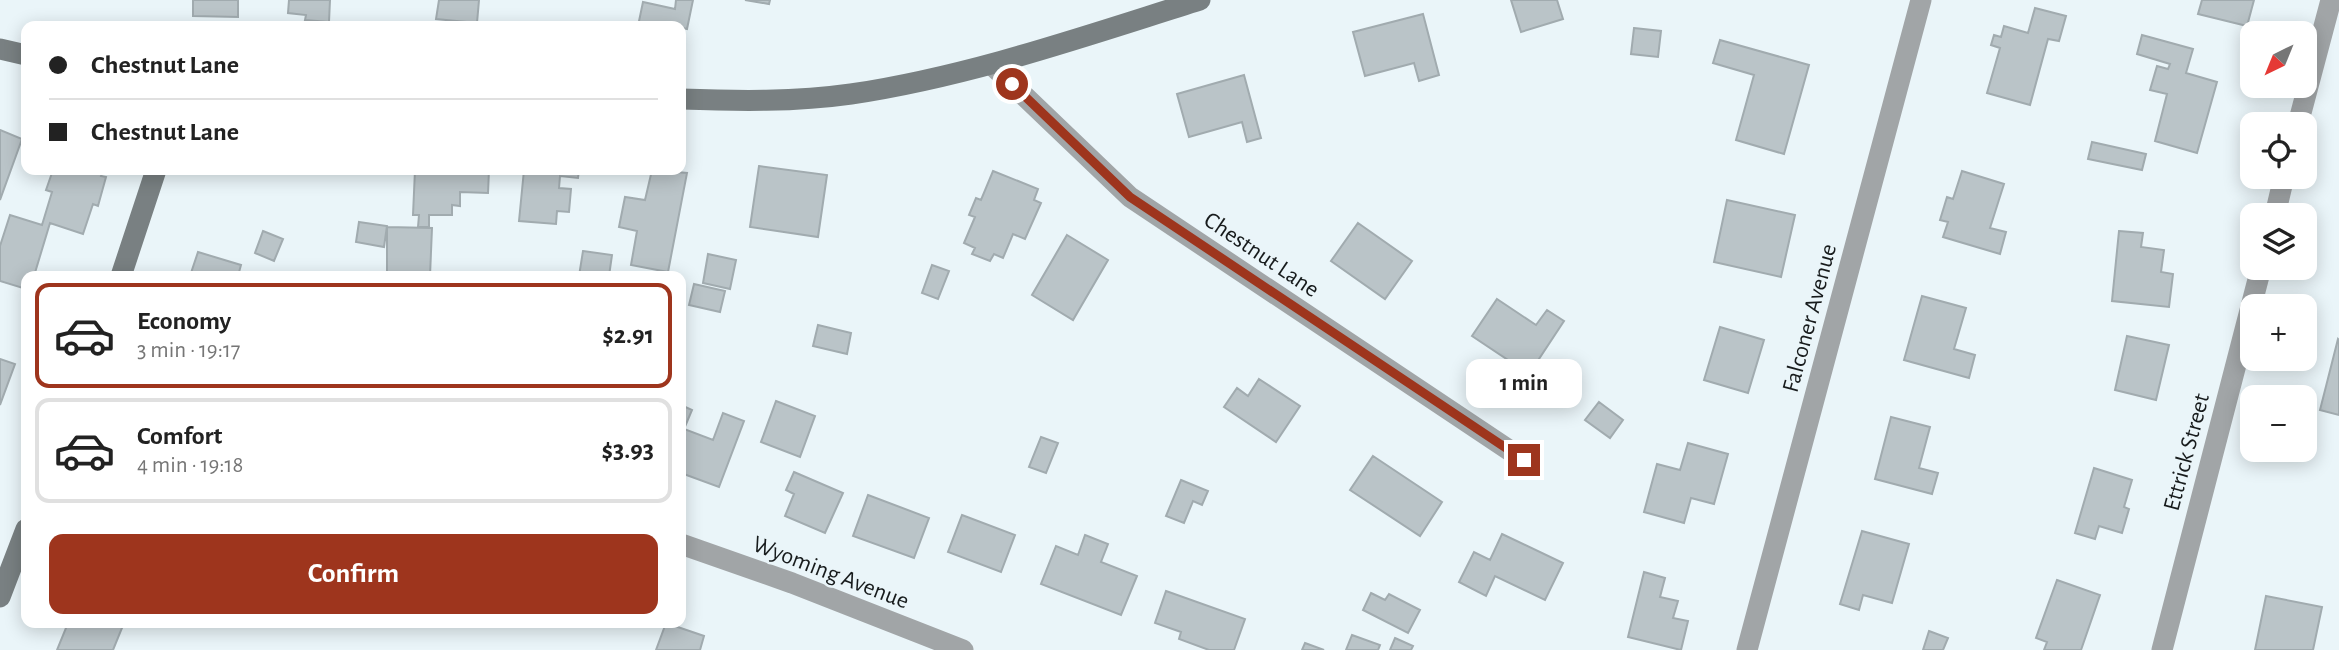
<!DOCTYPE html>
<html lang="en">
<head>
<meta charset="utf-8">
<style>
	:root { --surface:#fff; --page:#f2f2f2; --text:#222; --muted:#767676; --line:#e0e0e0; --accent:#9e351d }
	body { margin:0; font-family:"Alegreya Sans",sans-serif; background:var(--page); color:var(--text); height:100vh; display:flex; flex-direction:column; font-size:26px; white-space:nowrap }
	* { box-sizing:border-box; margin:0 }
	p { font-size:23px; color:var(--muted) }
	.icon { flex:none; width:38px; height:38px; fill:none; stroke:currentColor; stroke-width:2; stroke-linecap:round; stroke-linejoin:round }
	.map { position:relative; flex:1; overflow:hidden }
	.side { position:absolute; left:21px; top:271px; width:665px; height:357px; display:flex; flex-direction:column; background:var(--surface); border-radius:14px; box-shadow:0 4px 18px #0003 }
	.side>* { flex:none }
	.hud { position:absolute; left:21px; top:21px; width:665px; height:154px; border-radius:14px; box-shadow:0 4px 18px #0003; display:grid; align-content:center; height:154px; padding:0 28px; background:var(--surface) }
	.needle { width:46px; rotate:223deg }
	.tools { position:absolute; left:2240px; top:21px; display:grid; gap:14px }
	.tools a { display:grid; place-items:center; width:77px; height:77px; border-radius:14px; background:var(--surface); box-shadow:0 4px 18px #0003; font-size:35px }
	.end { position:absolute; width:32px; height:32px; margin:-16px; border:9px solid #9e351d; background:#fff; box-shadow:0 0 0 4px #fff }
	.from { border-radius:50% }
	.bubble { position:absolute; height:49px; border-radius:14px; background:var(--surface); box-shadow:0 4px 18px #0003; font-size:23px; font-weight:700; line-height:49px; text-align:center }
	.hud b { display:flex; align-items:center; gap:24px; height:66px; font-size:26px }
	.hud b+b { border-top:2px solid var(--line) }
	.hud i { width:18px; height:18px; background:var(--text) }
	ul { padding:12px 0 0; list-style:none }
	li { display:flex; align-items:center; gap:21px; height:105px; margin:0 14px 10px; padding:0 14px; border:4px solid var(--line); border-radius:14px }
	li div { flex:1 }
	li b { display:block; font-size:26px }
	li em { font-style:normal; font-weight:700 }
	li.current { border-color:var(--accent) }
	li>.icon { width:63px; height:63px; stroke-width:1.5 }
	.button { display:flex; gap:14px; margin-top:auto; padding:14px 28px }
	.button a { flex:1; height:80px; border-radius:14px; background:var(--accent); color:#fff; font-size:28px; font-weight:700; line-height:80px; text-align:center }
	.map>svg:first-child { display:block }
	.building { fill:#bac4c8; stroke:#a1abaf; stroke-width:2 }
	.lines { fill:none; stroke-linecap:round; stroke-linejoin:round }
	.street { stroke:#a1a5a7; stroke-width:21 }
	.secondary { stroke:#798082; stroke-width:21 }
	.route { stroke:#9e351d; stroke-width:9 }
	.labels { text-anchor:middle; stroke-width:5; stroke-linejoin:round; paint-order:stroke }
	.street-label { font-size:24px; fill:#171b1c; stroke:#eaf5f9 }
</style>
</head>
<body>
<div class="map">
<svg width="2339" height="650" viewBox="0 0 2339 650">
	<rect width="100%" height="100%" fill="#eaf5f9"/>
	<!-- building -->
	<path class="building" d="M193,0H238V17L193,16Z
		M289,0H330L329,22L305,20L306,15L288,13Z
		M439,0H479L477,23L436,19Z
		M676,0H693L687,29L665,24L664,26H638L643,2L675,9Z
		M745,0H770L769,4Z
		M1511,0H1557L1563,19L1521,32Z
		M2202,0H2254L2247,26L2198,14Z
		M2035,8L2066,16L2059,41L2048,39L2030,105L1987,93L2000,48L1991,45L1994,35L2001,37L2004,26L2028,33Z
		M1423,14L1439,75L1419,81L1414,63L1365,76L1353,32Z
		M1634,28L1661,31L1658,57L1631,54Z
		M2142,35L2193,49L2186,73L2217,82L2197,153L2155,141L2167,94L2150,90L2157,66L2168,69L2170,64L2137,54Z
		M1720,40L1809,65L1784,154L1736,140L1754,75L1713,63Z
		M1244,75L1261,138L1247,142L1242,122L1189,137L1177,94Z
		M0,130L22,139L0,200Z
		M2092,142L2146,154L2142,170L2088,159Z
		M759,166L827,175L818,237L750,227Z
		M53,170H103L101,176L106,177L98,206L93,204L83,234L50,223L34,276H26V289L0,281V246L10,215L42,225L52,192L46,190Z
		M415,170H489L488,193L460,192V206L452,205V215H429V227H418L419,215H413Z
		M524,170H579L578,178L560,176L559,188L571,189L569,212L557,211L556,224L519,221Z
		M652,170L687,173L668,272L631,265L637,231L619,227L625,197L645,200Z
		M993,171L1038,189L1034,200L1041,203L1025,239L1013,234L1003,258L994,254L990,261L972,254L975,248L964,243L975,217L969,215L976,198L981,200Z
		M1962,171L2004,184L1990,228L2006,232L2000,254L1943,237L1948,222L1940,220L1947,197L1953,199Z
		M1727,200L1795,215L1781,277L1714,262Z
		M359,222L387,226L384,247L356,242Z
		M1358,223L1412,261L1385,299L1331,261Z
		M387,227L432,228L430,276H387Z
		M263,231L283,239L274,261L255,253Z
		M2119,231L2143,233L2141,247L2164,250L2161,272L2173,274L2169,307L2112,301Z
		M1067,235L1108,260L1073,320L1032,295Z
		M583,251L612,255L609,276H579Z
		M198,252L241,265L238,276H190Z
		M708,254L736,260L730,289L703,283Z
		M932,265L949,271L938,299L922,293Z
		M694,284L725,291L720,312L689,305Z
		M1922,296L1966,308L1954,349L1975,355L1969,378L1904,360Z
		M1497,299L1536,325L1547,310L1564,321L1529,374L1472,336Z
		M818,325L851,333L847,354L813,346Z
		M1720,327L1764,340L1748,393L1704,380Z
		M2127,336L2169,345L2156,400L2115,390Z
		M2338,339L2339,340V415L2320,410Z
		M0,359L15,364L0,405Z
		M1259,379L1300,406L1276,442L1224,407L1237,388L1248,396Z
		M776,401L815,416L800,457L761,442Z
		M1599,402L1623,420L1610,438L1585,420Z
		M681,405L692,410L684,429L713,440L723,413L744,421L719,487L681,473V453L685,440L681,438Z
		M1891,417L1930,427L1919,468L1938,473L1932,494L1875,479Z
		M1041,437L1058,443L1046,473L1029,467Z
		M1688,443L1728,454L1714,504L1691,498L1684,523L1644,512L1657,464L1680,470Z
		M1373,456L1442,502L1420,536L1350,490Z
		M2094,468L2132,480L2124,507L2129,509L2122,533L2099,526L2095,539L2075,533Z
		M794,472L843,493L825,533L785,516L794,494L786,490Z
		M1181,480L1208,491L1202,505L1193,501L1184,523L1166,516Z
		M868,495L929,518L914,558L853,536Z
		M962,515L1015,535L1001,572L948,552Z
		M1862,531L1909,544L1892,603L1863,595L1859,610L1840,604Z
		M1502,534L1563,563L1545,600L1495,576L1486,596L1459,582L1474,552L1490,560Z
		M1085,535L1108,544L1101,562L1137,576L1121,615L1041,584L1056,546L1078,555Z
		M1644,572L1665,578L1660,597L1678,601L1673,618L1688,621L1681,650L1628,637Z
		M2057,580L2100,595L2081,650H2044L2047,642L2036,638Z
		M1166,591L1245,619L1234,650H1209L1179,639L1181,632L1155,623Z
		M1371,593L1385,600L1389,594L1420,610L1408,633L1363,610Z
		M2266,596L2322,607L2313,650H2255Z
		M68,623H124L113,650H57Z
		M666,623L704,636L700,650H656Z
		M1929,631L1948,638L1943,650H1923Z
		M1352,635L1380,645L1378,650H1346Z
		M1395,638L1413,646L1411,650H1390Z
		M1305,643L1324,650H1302Z"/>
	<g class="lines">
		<!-- street -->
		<path class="street" d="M992,65L1130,197L1524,460
			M2298,124L2331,0
			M2275,215L2284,177
			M681,544L792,583L963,650
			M1747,650L1921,0
			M2162,650L2261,268"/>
		<!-- secondary -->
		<path class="secondary" d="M0,49L26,55
			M681,99C737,101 795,102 851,94C971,76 1085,36 1200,0
			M121,276L156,170
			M0,597L26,529"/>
	</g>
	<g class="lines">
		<!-- route -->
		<path class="route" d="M1012,84L1130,197L1524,460"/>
	</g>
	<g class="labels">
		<!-- street labels -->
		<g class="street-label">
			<text transform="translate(1262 254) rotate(34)" y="8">Chestnut Lane</text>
			<text transform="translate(1809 318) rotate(-75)" y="8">Falconer Avenue</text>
			<text transform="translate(2186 452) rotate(-75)" y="8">Ettrick Street</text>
			<text transform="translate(831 572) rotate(21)" y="8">Wyoming Avenue</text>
		</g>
	</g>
</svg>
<div class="tools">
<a><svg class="needle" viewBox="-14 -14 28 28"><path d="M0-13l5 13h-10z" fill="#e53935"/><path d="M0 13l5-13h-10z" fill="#767676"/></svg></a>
<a><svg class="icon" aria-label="locate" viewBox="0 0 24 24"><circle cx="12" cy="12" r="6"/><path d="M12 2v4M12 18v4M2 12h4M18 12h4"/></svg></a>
<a><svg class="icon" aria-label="layers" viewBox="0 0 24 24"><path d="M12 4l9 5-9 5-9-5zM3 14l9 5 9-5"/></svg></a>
<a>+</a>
<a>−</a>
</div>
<i class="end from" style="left:1012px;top:84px"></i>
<i class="end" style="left:1524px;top:460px"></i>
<div class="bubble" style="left:1466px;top:359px;width:116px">1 min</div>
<div class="hud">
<b><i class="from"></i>Chestnut Lane</b>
<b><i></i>Chestnut Lane</b>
</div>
<section class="side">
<ul>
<li class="current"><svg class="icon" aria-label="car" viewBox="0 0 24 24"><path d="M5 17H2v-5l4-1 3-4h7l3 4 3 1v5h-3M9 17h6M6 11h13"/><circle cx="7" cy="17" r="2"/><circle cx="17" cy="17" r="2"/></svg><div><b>Economy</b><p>3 min · 19:17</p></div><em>$2.91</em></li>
<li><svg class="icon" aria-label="car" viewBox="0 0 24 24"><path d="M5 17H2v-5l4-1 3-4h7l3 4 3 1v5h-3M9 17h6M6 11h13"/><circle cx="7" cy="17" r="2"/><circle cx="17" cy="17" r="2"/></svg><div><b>Comfort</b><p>4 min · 19:18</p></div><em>$3.93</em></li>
</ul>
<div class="button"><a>Confirm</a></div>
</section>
</div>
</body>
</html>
